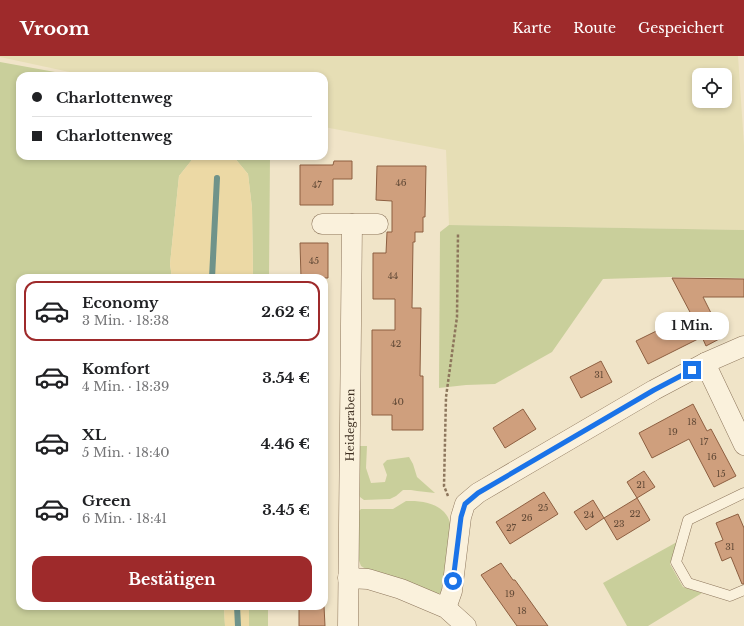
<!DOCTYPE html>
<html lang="de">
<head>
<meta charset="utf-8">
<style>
	:root { --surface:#fff; --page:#f2f2f2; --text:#202124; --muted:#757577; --line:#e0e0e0; --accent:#9e2a2b }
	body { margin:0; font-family:"Libre Baskerville",serif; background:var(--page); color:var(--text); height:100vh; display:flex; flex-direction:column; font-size:15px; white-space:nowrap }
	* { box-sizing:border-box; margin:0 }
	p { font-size:13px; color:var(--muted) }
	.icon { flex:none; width:22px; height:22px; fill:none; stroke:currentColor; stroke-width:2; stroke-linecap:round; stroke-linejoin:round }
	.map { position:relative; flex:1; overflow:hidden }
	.panel { position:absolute; left:16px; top:218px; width:312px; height:336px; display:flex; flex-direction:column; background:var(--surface); border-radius:12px; box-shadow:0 2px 6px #0003 }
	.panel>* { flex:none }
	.banner { position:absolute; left:16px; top:16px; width:312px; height:88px; border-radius:12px; box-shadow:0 2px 6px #0003; display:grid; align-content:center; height:88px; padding:0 16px; background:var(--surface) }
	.tools { position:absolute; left:692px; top:12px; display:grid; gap:8px }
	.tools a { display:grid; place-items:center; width:40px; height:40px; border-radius:8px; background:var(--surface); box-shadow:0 2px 6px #0003; font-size:20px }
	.end { position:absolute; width:18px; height:18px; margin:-9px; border:5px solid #1a73e8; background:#fff; box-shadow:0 0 0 2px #fff }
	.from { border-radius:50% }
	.bubble { position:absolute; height:28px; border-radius:12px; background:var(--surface); box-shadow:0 2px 6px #0003; font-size:13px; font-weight:800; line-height:28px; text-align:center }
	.banner b { display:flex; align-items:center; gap:14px; height:38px; font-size:15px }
	.banner b+b { border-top:1px solid var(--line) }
	.banner i { width:10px; height:10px; background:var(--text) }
	ul { padding:7px 0 0; list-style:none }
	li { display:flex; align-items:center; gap:12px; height:60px; margin:0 8px 6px; padding:0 8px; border:2px solid transparent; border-radius:12px }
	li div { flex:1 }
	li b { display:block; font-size:15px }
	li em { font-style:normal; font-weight:800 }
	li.on { border-color:var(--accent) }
	li>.icon { width:36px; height:36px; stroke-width:1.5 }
	.button { display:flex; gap:8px; margin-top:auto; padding:8px 16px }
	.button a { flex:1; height:46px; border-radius:12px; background:var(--accent); color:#fff; font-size:16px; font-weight:800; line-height:46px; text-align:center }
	header { display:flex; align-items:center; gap:24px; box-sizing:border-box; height:56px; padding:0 20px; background:var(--accent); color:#fff }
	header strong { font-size:19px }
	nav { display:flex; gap:22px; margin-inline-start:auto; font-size:14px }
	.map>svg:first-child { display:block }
	.farmland { fill:#e6deb5; fill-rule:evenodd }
	.green { fill:#c9cf9b }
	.sand { fill:#ecd9a5 }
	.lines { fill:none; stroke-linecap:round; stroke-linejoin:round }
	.stream { stroke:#6f938a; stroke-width:6 }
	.building { fill:#cf9f7d; stroke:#8d5f41 }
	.service-casing { stroke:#8d765c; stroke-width:11 }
	.minor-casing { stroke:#8d765c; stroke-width:21 }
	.path { stroke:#8d765c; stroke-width:2.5; stroke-dasharray:3 2; stroke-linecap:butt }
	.service { stroke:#faf1dc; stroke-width:10 }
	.minor { stroke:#faf1dc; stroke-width:20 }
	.route { stroke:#1a73e8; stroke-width:5 }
	.labels { text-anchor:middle; stroke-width:3; stroke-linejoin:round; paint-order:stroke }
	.number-label { font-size:9px; fill:#624a37 }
	.street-label { font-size:11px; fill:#3d2e20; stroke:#f7eed8 }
</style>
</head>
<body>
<header>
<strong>Vroom</strong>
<nav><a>Karte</a><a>Route</a><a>Gespeichert</a></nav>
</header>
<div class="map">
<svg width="744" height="570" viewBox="0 0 744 570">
	<rect width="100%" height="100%" fill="#f0e4c8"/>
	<!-- farmland -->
	<path class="farmland" d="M0,0H738L744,89V174L449,169L446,94L324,71V20H88L0,1ZM699,19H725V45H699Z"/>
	<!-- green -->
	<path class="green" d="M0,6L77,20H20V100H195L179,120L170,208L172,222H20V550H224L225,570H0Z
		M233,100H270L269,222H253L252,152L248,118Z
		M449,169L744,174V222L669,221L603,223L591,240L552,296L495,328L466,329L439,332L440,176Z
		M358,390H367L366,412L371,427L385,426L387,419L383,408L387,404L409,401L413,408L417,421L435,437L417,435L411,434H403L396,440L390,443L364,444L360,441L358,437Z
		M406,445C427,444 451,450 451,475C451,482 449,490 448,497C447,509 445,521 443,534L441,537L438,538L369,515L361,510L358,502V456L361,453H393Z
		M677,486L670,508L683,531L702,537L648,570H627L603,527Z
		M249,550H268V570H249Z"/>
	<!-- sand -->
	<path class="sand" d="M195,100H233L248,118L252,152L253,222H172L170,208L179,120Z
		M224,550H249V570H225Z"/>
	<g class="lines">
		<!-- stream -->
		<path class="stream" d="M212,222L217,122
			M237,550L238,570"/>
	</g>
	<!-- building -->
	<path class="building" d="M334,105H352V123H333V149H300V109H333Z
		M377,110H426L425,161H423V176H415V186H413L412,252H421L420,320H423V374H392V359H372V274H395V243H373V197H386L387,176H392V145L376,144Z
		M300,187H328V222H301Z
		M672,222L744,223V241H703L723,281L706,290L702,281L648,308L636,285L691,258Z
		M601,305L612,326L581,342L570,321Z
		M693,348L707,375L711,373L736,420L714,431L689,383L652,402L639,377Z
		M523,353L536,373L505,392L493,372Z
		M644,415L655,431L637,442L627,426Z
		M544,436L558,458L510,488L496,466Z
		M637,442L650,464L617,484L604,462Z
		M593,444L604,462L586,474L574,456Z
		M738,458L744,472V528H742L731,501L722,505L715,487L723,484L716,467Z
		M501,507L513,524H515L548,570H517L495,539L481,519Z
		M299,550H324L325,570H299Z"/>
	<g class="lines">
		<!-- service casing -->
		<g class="service-casing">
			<path id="service" d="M744,437L688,464L676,506L688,527L730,540L744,534"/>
		</g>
		<!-- minor casing -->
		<g class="minor-casing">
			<g id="minor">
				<path d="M322,168H378"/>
				<path d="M705,307L744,389"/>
				<path d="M348,522L368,523L401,533L446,552L466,570"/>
				<path d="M446,552L452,535L461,461L465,448L478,437L654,334L705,307L744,290"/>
				<path id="s1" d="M348,570L352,168"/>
			</g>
		</g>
		<!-- path -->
		<path class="path" d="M448,440L444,430L446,341L457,261L458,178"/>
		<!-- service -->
		<use href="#service" class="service"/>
		<!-- minor -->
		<use href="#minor" class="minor"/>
	</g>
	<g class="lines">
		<!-- route -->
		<path class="route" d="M453,525L461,461L465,448L478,437L654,334L692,314"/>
	</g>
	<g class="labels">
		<!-- number labels -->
		<g class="number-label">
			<text x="401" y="130">46</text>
			<text x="317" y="132">47</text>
			<text x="314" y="208">45</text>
			<text x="393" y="223">44</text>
			<text x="396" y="291">42</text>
			<text x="599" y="322">31</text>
			<text x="398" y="349">40</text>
			<text x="692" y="369">18</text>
			<text x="673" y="379">19</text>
			<text x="704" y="389">17</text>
			<text x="712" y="404">16</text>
			<text x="721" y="421">15</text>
			<text x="641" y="432">21</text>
			<text x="543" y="455">25</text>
			<text x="635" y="461">22</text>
			<text x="589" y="462">24</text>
			<text x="527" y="465">26</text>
			<text x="619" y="471">23</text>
			<text x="511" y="475">27</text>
			<text x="730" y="494">31</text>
			<text x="510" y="541">19</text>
			<text x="522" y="558">18</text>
		</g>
		<!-- street labels -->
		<g class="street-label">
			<text dy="4" stroke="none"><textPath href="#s1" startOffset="201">Heidegraben</textPath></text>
		</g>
	</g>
</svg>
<div class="tools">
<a><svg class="icon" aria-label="locate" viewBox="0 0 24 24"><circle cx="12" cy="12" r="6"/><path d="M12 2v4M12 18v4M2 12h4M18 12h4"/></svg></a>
</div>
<i class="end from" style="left:453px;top:525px"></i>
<i class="end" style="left:692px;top:314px"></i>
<div class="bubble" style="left:655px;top:256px;width:74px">1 Min.</div>
<div class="banner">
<b><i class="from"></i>Charlottenweg</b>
<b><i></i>Charlottenweg</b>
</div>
<section class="panel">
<ul>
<li class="on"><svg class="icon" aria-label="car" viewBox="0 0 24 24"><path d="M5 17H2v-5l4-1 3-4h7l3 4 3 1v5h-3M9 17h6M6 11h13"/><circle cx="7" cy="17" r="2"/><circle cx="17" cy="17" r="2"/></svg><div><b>Economy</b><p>3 Min. · 18:38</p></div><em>2.62 €</em></li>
<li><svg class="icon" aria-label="car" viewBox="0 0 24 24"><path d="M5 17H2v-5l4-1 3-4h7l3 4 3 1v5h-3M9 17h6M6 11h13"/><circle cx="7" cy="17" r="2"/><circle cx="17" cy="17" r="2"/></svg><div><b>Komfort</b><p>4 Min. · 18:39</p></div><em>3.54 €</em></li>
<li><svg class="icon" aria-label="car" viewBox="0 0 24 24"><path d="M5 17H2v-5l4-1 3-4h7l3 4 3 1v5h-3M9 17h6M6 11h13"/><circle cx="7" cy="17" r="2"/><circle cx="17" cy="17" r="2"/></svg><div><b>XL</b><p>5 Min. · 18:40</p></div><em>4.46 €</em></li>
<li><svg class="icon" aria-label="car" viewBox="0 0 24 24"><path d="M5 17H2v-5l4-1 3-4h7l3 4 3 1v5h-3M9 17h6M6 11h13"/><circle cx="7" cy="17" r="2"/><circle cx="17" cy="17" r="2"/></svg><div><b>Green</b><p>6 Min. · 18:41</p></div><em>3.45 €</em></li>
</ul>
<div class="button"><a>Bestätigen</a></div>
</section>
</div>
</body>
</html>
